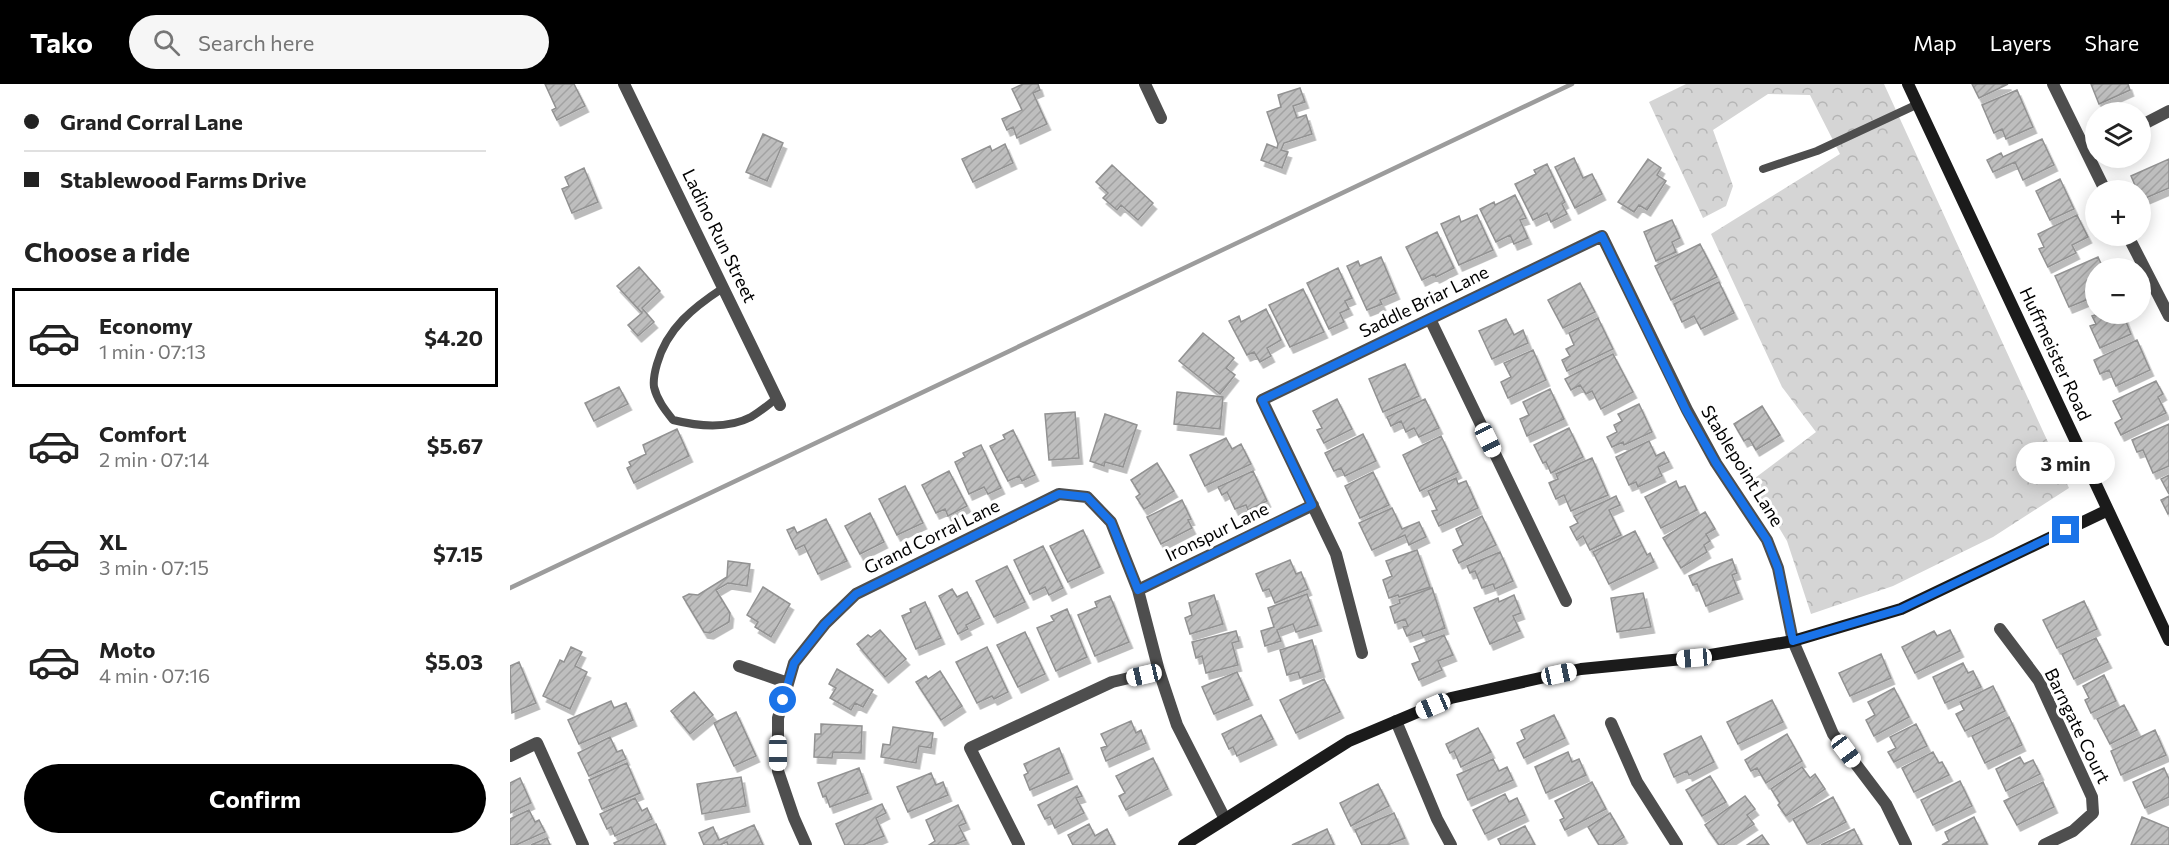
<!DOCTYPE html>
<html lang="en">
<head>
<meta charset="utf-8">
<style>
	:root { --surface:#fff; --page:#f6f6f6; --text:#222; --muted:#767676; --line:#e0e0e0; --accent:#000 }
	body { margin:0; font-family:Commissioner,sans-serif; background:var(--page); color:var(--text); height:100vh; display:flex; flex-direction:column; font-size:22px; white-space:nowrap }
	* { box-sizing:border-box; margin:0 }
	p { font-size:20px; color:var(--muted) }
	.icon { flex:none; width:33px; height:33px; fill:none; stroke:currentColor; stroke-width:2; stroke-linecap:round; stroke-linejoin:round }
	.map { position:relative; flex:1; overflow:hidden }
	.panel { display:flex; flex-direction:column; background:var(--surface); width:510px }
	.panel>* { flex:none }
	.guide { display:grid; align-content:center; height:132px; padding:0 24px; background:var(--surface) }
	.buttons { position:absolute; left:1575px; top:18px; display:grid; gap:12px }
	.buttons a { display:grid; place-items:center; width:66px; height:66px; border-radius:50%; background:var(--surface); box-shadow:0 3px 15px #0003; font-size:30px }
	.end { position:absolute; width:27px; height:27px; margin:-14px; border:8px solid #1a73e8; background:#fff; box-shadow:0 0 0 3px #fff }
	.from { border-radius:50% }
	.bubble { position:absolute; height:42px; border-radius:21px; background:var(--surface); box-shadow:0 3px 15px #0003; font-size:20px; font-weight:700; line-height:42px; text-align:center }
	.car { position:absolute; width:18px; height:36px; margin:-18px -9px; border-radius:8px; box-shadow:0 0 4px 2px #0007; background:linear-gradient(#fff 24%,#345 0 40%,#fff 0 76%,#345 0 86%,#fff 0) }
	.guide b { display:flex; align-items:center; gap:21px; height:57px; font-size:22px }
	.guide b+b { border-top:2px solid var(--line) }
	.guide i { width:15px; height:15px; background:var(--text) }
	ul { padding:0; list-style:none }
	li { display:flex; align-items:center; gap:18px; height:99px; margin:0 12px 9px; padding:0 12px; border:3px solid transparent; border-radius:0px }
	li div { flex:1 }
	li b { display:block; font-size:22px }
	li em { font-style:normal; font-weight:700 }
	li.active { border-color:var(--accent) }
	li>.icon { width:54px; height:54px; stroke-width:1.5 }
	h2 { padding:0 24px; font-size:27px; line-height:72px }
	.button { display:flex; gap:12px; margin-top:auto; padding:12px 24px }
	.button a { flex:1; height:69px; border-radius:36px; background:var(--accent); color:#fff; font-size:24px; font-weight:700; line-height:69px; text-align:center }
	header { display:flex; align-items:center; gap:36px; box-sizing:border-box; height:84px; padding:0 30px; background:var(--accent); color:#fff }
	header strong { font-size:28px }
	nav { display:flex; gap:33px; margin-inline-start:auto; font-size:21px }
	.search { width:420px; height:54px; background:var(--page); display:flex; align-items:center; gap:15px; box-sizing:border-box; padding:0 21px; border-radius:33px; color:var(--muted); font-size:22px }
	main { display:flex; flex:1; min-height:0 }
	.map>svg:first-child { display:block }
	.forest { fill:url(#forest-crowns) }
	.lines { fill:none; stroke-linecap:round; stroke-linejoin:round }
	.stream { stroke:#9c9c9c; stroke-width:4.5 }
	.building { fill:url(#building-hatch); stroke:#929292; stroke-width:1.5; filter:url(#shadow) }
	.lane { stroke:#4e4e4e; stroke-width:8 }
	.street { stroke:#4e4e4e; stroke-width:12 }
	.secondary { stroke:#1b1b1b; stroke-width:12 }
	.route { stroke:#1a73e8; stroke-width:8 }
	.labels { text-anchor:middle; stroke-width:6; stroke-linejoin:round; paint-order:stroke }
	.street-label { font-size:18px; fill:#000; stroke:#fff }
</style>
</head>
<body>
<header>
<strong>Tako</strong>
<div class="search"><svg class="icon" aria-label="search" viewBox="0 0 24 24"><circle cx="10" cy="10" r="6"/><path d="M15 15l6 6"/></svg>Search here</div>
<nav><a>Map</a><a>Layers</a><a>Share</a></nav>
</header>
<main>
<section class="panel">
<div class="guide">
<b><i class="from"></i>Grand Corral Lane</b>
<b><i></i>Stablewood Farms Drive</b>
</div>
<h2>Choose a ride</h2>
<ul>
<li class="active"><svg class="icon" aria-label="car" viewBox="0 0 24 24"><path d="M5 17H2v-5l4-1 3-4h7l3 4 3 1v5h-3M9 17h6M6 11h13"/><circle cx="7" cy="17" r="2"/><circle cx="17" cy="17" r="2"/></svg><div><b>Economy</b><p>1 min · 07:13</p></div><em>$4.20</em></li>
<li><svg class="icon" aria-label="car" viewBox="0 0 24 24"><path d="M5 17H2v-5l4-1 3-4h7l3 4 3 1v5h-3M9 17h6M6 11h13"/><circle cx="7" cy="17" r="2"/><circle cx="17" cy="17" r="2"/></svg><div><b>Comfort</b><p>2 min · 07:14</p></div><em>$5.67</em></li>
<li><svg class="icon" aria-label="car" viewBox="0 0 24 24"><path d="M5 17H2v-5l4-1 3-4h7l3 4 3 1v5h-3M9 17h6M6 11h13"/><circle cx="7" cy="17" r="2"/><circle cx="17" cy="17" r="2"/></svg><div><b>XL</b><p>3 min · 07:15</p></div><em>$7.15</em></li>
<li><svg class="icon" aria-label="car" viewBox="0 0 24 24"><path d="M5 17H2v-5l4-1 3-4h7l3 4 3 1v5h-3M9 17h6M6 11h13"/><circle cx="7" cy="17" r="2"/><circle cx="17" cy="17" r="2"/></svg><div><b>Moto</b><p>4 min · 07:16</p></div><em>$5.03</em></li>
</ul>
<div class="button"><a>Confirm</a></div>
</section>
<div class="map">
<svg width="1659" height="761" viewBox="0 0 1659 761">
	<defs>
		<pattern id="forest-crowns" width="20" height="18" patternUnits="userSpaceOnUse" patternTransform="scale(1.5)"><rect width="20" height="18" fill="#d5d5d5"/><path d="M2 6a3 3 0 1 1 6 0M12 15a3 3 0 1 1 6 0" fill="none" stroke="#b5b5b5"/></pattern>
		<pattern id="building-hatch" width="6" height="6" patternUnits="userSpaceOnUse" patternTransform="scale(1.5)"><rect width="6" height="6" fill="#bebebe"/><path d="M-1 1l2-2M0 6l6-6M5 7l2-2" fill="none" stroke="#a2a2a2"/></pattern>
		<filter id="shadow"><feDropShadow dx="3.5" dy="6" stdDeviation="0" flood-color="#0004"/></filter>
	</defs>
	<rect width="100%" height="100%" fill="#fff"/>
	<!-- forest -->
	<path class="forest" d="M1176,0H1374L1559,404L1483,453L1383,502L1301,530L1277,457L1241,397L1306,348L1272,303L1201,150L1330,70L1300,11L1258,10L1203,46L1223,102L1216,122L1193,134L1139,18Z"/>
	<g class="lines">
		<!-- stream -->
		<path class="stream" d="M0,504L1062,0"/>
	</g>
	<!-- building -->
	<path class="building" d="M35,0H64L75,22L47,36L42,26L46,24Z
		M513,0H528L530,6L523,9L537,40L507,54L503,43L497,46L492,35L512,26L502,5Z
		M1462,0H1498L1469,14Z
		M1581,0H1618L1620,6L1589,20Z
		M790,4L795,18L783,22L787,34L796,31L802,50L774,59L771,66L778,68L772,84L751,76L757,60L767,64L768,60L757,28L771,23L768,11Z
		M1507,6L1523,43L1496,55L1492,45L1484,49L1472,21Z
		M253,50L273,59L257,97L236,88Z
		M1532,55L1544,81L1513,96L1505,78L1483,88L1477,76L1491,69L1493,73Z
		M495,60L503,79L463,98L452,75L480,62L482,67Z
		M1064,74L1073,94L1082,90L1092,110L1065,124L1045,83Z
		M1138,75L1151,84L1147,91L1156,97L1137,126L1129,121L1124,128L1108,118Z
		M1659,75V104L1631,116L1630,106H1627L1621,92Z
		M1037,80L1055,118L1052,120L1057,130L1041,138L1037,129L1023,136L1005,100L1026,90L1024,86Z
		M602,81L643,119L628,136L611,121L607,126L593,114L598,109L586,98Z
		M74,84L88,118L62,129L52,105L59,102L55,93Z
		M1550,95L1564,125L1540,136L1526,107Z
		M1005,111L1016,134L1010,136L1018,154L1004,160L1000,151L986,158L970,125L984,118L985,121Z
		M967,131L983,166L949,181L931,140L949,132L951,138Z
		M1567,131L1578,153L1562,161L1566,169L1538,183L1529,165L1534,163L1528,150Z
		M1162,136L1170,154L1162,158L1166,168L1146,177L1134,148Z
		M927,148L944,184L926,193L924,190L912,196L896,163Z
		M1190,160L1207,193L1161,216L1145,182Z
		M871,173L886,209L870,216L872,220L857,226L837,182L848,177L850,182Z
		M1588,173L1593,184H1586V212L1559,223L1545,192Z
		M129,183L150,207L132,224L144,238L128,252L118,241L132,229L107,202Z
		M828,184L842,214L835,217L839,225L830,229L834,238L819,245L797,199Z
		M1209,198L1224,229L1191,245L1184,232L1172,238L1164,220Z
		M1070,199L1085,228L1053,244L1038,216Z
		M793,205L814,248L780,263L759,221Z
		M756,225L771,256L757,264L761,272L750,278L744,268L737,271L719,237L729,232L731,238Z
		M1588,230H1613L1621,250L1590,264L1580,242L1586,240L1582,232Z
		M1088,234L1103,265L1057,287L1052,276L1060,272L1056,265L1064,261L1059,249Z
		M996,235L1004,251L1013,246L1018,259L982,275L969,247Z
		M693,249L724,274L716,284L725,291L710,310L669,277Z
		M1627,256L1640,286L1606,302L1599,286L1590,290L1584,276Z
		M1023,266L1036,296L998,314L991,298L1001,293L994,279Z
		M1103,270L1123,308L1091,325L1082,307L1076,310L1070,301L1061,306L1055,295Z
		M895,280L909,312L873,328L859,295Z
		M1646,297L1653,310L1648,313L1656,329L1611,351L1605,339L1612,335L1603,317Z
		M109,303L118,320L84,337L75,319Z
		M1040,305L1054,335L1017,352L1010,335L1019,331L1013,318Z
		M667,308L713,313L710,345L664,340Z
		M827,315L842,345L814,359L807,346L812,344L803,327Z
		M915,315L929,344L909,353L904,344L896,348L891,337L881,342L877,333Z
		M1129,320L1142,348L1114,361L1113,358L1102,363L1097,353L1107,348L1104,341L1112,337L1108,330Z
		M1252,322L1270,351L1246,366L1239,354L1234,357L1224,340Z
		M565,328L569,374L539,376L535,330Z
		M595,330L627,341L613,383L595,378L594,382L580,377Z
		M1659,340V382L1643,389L1633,366L1627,368L1622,356Z
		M1059,344L1073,373L1041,389L1036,378L1033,379L1024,361Z
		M167,345L179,372L124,399L117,384L121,382L119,378L136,370L133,361Z
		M503,346L525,391L512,397L509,392L498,397L480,362L495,355L493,351Z
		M853,350L866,377L835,392L831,384L824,387L815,369Z
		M931,352L948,388L910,407L893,371Z
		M716,354L722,365L731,360L741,380L695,402L680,371Z
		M1139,357L1146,372L1154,368L1159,378L1148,383L1152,392L1128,403L1126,398L1119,401L1106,373Z
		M471,361L491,404L478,410L474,403L459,410L445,378L455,373L453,369Z
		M1082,374L1098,411L1061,427L1054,411L1046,415L1039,399L1048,395L1046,390Z
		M647,379L664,407L634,425L626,413L630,410L621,396Z
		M439,387L457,422L438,432L435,425L426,429L412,401Z
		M743,387L757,417L738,426L736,421L725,425L717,408L712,411L708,403Z
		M863,388L879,421L850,434L835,402Z
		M1659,391V410L1651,395Z
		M946,394L948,400L956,397L968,424L929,442L922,427L927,426L918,407Z
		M1166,397L1169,404L1175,402L1187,426L1151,444L1135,413Z
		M395,402L413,439L387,451L369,415Z
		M1106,412L1110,421L1099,426L1111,451L1080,466L1073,452L1067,456L1060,443L1068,439L1064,432Z
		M1659,412V429L1658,430L1651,416Z
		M672,416L681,435L678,436L682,444L651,460L637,433Z
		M882,424L892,445L909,438L916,453L899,461L895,451L862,466L849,439Z
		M1195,428L1205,445L1196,450L1200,457L1194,461L1197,468L1171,484L1153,454Z
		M360,429L374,458L350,470L335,442Z
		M972,432L986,461L949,479L943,466L953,461L946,445Z
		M316,435L337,477L308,490L294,461L286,465L277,446L284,443L287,449Z
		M573,446L590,483L558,498L540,462Z
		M1125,447L1137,471L1140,469L1144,478L1099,500L1083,468Z
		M533,462L553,504L539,511L535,503L520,510L504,476Z
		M907,466L920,503L889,513L888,511L879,514L873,496L882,492L876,477Z
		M990,468L1003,497L985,505L983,500L972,504L965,487L960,489L957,482Z
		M1222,475L1227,489L1222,491L1229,509L1196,522L1187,500L1183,501L1179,492Z
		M780,476L786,490L791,488L798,505L765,519L759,505L753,507L746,490Z
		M218,477L240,480L237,502L218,499L206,506L220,529L219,538L200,549L194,548L173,513L179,510L188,511L217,493Z
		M497,482L515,518L484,533L466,497Z
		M253,503L280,520L261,553L245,543L248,538L237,531Z
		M922,504L935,544L913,552L911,547L897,552L893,543L898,542L895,535L885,539L880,523L890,519L889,516Z
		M442,505L447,513L457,508L470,534L456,541L458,545L448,550L429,512Z
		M1133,509L1141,543L1107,548L1101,514Z
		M797,510L808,541L786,548L783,540L767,546L771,557L755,562L751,547L764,543L758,524Z
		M704,511L713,540L680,550L675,534L682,531L679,519Z
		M1004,511L1011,529L1003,532L1010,547L980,560L964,524L988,514L989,518Z
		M600,512L619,558L585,572L568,531L587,523L585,518Z
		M1574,517L1587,545L1547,564L1533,536Z
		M415,518L431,554L406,565L392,532L401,528L400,525Z
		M557,525L577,573L546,587L527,544L544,537L541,532Z
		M370,546L396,575L375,593L347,560L358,551L361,553Z
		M1440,546L1450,567L1405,589L1392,563L1424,547L1427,552Z
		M726,547L729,557L722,559L728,581L696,589L692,572L686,574L682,558Z
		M515,548L535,590L508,603L487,561Z
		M934,551L943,571L928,577L932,586L909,596L902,580L910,577L904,563Z
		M1586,554L1598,578L1564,595L1552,570Z
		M802,556L811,587L790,594L788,588L777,591L770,566Z
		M61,563L72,568L65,582L77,588L60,625L33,612L50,576L54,578Z
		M477,563L498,608L484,615L482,612L467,619L446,578Z
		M1371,570L1381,594L1340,612L1329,589Z
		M9,578L26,619L2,629L0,582Z
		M1453,579L1458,589L1463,587L1471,603L1435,619L1423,593Z
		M327,585L363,606L353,623L345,619L341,626L320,614L326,604L319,600Z
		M430,587L452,622L431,636L406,598L416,592L418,595Z
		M727,588L739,615L704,630L692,603Z
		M1594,591L1606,617L1581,629L1575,616L1579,614L1573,602Z
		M814,595L830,628L786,649L770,616Z
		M1483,602L1495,627L1455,647L1446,630L1454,626L1450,618Z
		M1384,604L1399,633L1364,652L1356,636L1365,631L1358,618Z
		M184,608L203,631L180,650L161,627Z
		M1262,616L1273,638L1228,660L1217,638Z
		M101,617L104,624L116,619L123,636L69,660L58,636Z
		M1614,621L1627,646L1600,660L1587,635Z
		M226,628L246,672L224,682L204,639Z
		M751,631L763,655L727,672L723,663L719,665L712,650Z
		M1044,631L1055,654L1014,674L1007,659L1015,655L1011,646Z
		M1499,633L1512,661L1475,679L1462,652Z
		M621,637L626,649L631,646L636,659L596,677L591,664L597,662L591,650Z
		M311,640L352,642L351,669L323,668L322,674L304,673L305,650H311Z
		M1406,640L1417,662L1384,678L1378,668L1386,664L1380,653Z
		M383,643L423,649L421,664L409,662L406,679L371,673L373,660L380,661Z
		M968,644L981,668L951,683L944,667L940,669L936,660Z
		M1645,646L1656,671L1611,691L1601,667Z
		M1277,650L1292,677L1256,699L1247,684L1241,687L1235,676Z
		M1191,652L1204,678L1179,691L1177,687L1164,693L1154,670Z
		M100,653L107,668L112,666L116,675L79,692L68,669Z
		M549,664L559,689L520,706L514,691L518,689L514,680Z
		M1058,668L1062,678L1069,675L1076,691L1036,709L1025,683Z
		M1423,668L1429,679L1432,678L1439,691L1404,708L1392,684Z
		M1510,673L1514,680L1523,676L1530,690L1496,707L1486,685Z
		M643,674L658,705L616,726L609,712L615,709L606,692Z
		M983,675L989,687L997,683L1003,696L958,716L947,691Z
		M117,679L130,709L92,725L79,696Z
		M1292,683L1300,694L1305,690L1315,705L1276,732L1268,721L1270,719L1261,705Z
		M349,684L358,709L320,723L316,712L313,713L308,699Z
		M1654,684L1659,695V713L1635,724L1623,698Z
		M421,689L426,701L433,698L438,711L398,728L387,703Z
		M1200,692L1216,718L1192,732L1176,706Z
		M231,693L236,722L192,730L187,700Z
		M10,694L21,719L0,729V699Z
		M1450,697L1462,722L1423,741L1411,716Z
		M1082,698L1096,725L1055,746L1050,736L1054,734L1045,717Z
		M1533,698L1544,723L1507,741L1494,717Z
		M868,700L879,722L841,742L830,719Z
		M567,702L572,712L566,714L574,729L545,744L540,733L535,735L528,721Z
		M995,710L999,718L1007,714L1015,731L975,750L963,726Z
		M1235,712L1245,725L1237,731L1244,740L1213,761H1209L1195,741Z
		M1323,713L1336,738L1297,759L1283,735Z
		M125,714L132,727L137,724L142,735L105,752L101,743L97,745L90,730Z
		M372,720L376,729L366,734L374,752L353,761H335L326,740Z
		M448,721L456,739L449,742L456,756L444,761H419L425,757L416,736Z
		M19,726L25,738L29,736L35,748L6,761H0V735Z
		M884,729L895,754L878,761H852L845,746Z
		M1100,729L1114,753L1102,761H1089L1078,743Z
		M1464,733L1477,760L1432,761L1439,757L1435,748Z
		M1632,733L1659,744V761H1621Z
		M146,740L155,761H105L104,759Z
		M579,740L585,752L597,745L605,761H563L558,751Z
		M244,741L253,761H218L217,758L210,761H194L189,749L203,743L209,756Z
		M1015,742L1025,761H991L988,755Z
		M817,745L824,761H782Z
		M1344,745L1352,761H1311Z
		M1252,751L1259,761H1237Z
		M37,754L40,761H21Z"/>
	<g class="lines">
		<!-- lane -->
		<path class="lane" d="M1253,85L1307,67L1408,20
			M213,204C184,223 157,244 147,280C145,287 143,296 144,303C147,316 155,326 163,336C187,342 218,345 241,333C250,328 259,320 267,314"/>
		<!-- street -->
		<path class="street" d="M114,0L270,321
			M635,0L651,34
			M1543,0L1595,106
			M1630,42L1659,27
			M1618,152L1659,232
			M920,235L1056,517
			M628,506L803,421
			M1490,545L1529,597L1582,713L1583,729L1563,747L1534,761
			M852,569L826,470L752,316L1092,152L1177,326L1206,379L1257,456L1268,484L1283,557L1323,650L1376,720L1396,761
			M229,582L278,599
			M886,637L927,735L941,761
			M1101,639L1127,698L1167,761
			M0,672L27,659L73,761
			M296,761L284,734L268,687V634L284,579L315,540L346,510L549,410L577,413L601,438L628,506L649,587L667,641L715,735
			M509,761L460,664L602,598L649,587"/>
		<!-- secondary -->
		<path class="secondary" d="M1398,0L1659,556
			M674,761L839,657L941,614L1071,585L1183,574L1283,557L1391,525L1598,426"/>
	</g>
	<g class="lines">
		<!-- route -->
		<path class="route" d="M273,616L284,579L315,540L346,510L549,410L577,413L601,438L628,506L802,421L752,316L1092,152L1176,326L1206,379L1257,456L1268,484L1283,557L1391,525L1556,446"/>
	</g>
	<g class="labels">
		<!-- street labels -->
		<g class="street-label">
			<text transform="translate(209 152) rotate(64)" y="6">Ladino Run Street</text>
			<text transform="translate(914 218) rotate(-26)" y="6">Saddle Briar Lane</text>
			<text transform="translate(1545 270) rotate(65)" y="6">Huffmeister Road</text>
			<text transform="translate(1232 382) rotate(58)" y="6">Stablepoint Lane</text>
			<text transform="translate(707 448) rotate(-26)" y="6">Ironspur Lane</text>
			<text transform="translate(422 453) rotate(-26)" y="6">Grand Corral Lane</text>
			<text transform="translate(1567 642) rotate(64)" y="6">Barngate Court</text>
		</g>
	</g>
</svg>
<div class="buttons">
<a><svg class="icon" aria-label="layers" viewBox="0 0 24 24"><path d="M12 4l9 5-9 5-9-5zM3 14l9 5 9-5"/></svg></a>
<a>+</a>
<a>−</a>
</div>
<i class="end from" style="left:273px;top:616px"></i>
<i class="end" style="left:1556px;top:446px"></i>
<div class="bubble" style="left:1506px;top:358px;width:99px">3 min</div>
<i class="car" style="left:978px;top:356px;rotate:154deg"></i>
<i class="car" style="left:1184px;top:574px;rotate:265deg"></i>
<i class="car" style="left:1049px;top:590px;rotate:78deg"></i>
<i class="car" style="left:634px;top:591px;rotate:257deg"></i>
<i class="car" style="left:923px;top:622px;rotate:247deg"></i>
<i class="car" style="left:1336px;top:667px;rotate:143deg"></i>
<i class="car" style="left:268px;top:669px;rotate:180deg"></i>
</div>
</main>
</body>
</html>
